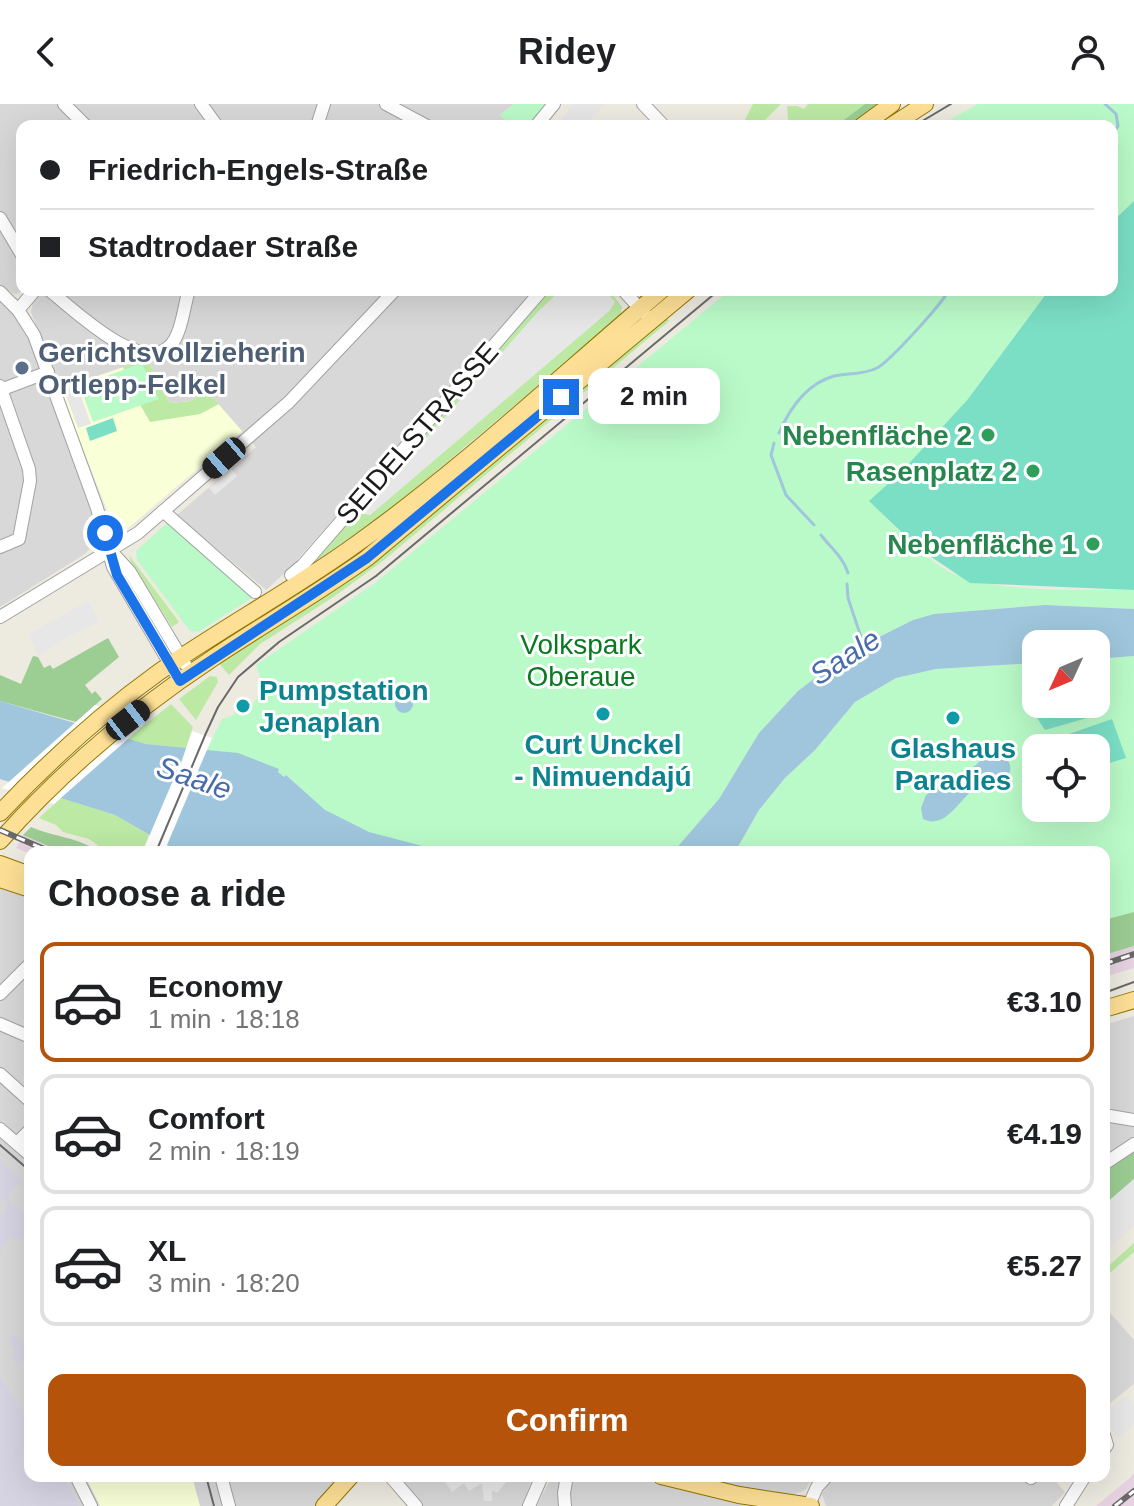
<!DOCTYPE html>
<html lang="en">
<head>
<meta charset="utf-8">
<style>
	:root { --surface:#fff; --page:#f2f2f2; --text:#202124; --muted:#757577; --line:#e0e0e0; --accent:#b45309 }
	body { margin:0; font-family:Arial,sans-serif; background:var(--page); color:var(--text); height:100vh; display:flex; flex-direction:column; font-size:30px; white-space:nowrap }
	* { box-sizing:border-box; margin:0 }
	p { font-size:26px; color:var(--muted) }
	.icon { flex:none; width:44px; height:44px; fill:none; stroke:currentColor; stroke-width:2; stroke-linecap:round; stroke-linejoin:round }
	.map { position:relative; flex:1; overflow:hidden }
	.panel { position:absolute; left:24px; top:742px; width:1086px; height:636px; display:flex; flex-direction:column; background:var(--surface); border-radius:16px; box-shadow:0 8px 32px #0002 }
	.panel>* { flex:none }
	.hud { position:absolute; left:16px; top:16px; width:1102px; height:176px; border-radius:16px; box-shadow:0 8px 32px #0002; display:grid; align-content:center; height:176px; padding:0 24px; background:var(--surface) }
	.needle { width:52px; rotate:226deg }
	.buttons { position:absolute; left:1022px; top:526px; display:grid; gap:16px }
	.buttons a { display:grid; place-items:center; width:88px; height:88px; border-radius:16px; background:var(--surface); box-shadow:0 8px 32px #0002; font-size:40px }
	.end { position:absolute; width:36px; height:36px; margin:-18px; border:10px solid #1a73e8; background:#fff; box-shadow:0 0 0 4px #fff }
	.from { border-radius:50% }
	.bubble { position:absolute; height:56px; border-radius:16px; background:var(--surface); box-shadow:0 8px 32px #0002; font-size:26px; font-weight:600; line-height:56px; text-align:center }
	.car { position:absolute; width:24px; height:48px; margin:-24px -12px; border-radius:10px; box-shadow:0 0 6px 2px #0007; background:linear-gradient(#222 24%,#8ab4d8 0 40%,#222 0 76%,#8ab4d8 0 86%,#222 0) }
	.hud b { display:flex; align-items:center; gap:28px; height:76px; font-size:30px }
	.hud b+b { border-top:2px solid var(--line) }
	.hud i { width:20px; height:20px; background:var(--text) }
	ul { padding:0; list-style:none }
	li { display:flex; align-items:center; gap:24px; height:120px; margin:0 16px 12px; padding:0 8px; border:4px solid var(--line); border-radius:16px }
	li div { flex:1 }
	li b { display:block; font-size:30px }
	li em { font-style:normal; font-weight:600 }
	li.selected { border-color:var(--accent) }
	li>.icon { width:72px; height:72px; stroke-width:1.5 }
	h2 { padding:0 24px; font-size:36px; line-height:96px }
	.button { display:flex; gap:16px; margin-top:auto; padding:16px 24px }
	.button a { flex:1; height:92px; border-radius:16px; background:var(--accent); color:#fff; font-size:32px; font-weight:600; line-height:92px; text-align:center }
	header { display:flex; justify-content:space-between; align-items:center; height:104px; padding:0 24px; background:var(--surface); font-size:36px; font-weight:600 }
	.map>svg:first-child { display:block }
	.residential { fill:#d9d8d8 }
	.industrial { fill:#e6d2e0 }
	.education { fill:#f9ffd7 }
	.grass { fill:#bce9a4 }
	.forest { fill:#9ccd93 }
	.park { fill:#bafac8; fill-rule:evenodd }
	.pitch { fill:#7bdfc6 }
	.parking { fill:#e7e7e7 }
	.plaza { fill:#d6d4e3 }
	.water { fill:#9fc6dc }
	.pier { fill:#fff }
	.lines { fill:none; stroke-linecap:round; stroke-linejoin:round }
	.stream { stroke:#9fc6dc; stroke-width:3 }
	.minor-casing { stroke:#a2a2a2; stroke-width:14 }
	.major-casing { stroke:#927600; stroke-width:18 }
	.minor { stroke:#fff; stroke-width:12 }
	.major { stroke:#fddf95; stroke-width:16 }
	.tram { stroke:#696969; stroke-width:2 }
	.rail-casing { stroke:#696969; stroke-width:6 }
	.rail { stroke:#fff; stroke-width:3; stroke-dasharray:9; stroke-linecap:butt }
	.route { stroke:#1a73e8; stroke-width:10 }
	.service-dot { fill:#5c6f8a; stroke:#fff; stroke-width:3 }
	.leisure-dot { fill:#2e9e5b; stroke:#fff; stroke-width:3 }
	.culture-dot { fill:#0f9aa8; stroke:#fff; stroke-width:3 }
	.labels { text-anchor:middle; stroke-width:6; stroke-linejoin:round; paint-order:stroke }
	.service-label { font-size:28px; font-weight:bold; fill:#4e5e75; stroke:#fff; text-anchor:start }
	.street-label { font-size:28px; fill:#1b1b1b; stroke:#fff }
	.leisure-label { font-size:28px; font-weight:bold; fill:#27864d; stroke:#fff; text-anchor:end }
	.park-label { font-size:28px; fill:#097922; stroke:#fff }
	.culture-label { font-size:28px; font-weight:bold; fill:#0d838f; stroke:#fff }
	.water-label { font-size:30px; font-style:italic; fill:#476bab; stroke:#fff }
</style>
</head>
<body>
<header><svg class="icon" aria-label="back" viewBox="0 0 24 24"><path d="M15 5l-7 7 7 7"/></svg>Ridey<svg class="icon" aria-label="person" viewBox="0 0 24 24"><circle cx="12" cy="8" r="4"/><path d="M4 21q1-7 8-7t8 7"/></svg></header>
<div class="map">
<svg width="1134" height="1402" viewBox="0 0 1134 1402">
	<rect width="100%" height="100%" fill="#edeae0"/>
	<!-- residential -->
	<path class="residential" d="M0,0H514L500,11L512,22H22V186H25L15,190L0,183Z
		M27,186H535L290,464L266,486L177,411L256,343L206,286L191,297L170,299L59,284L31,208L34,193Z
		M0,196L27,226L40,261L37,269L5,279L0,275Z
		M38,277L47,282L96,418L94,440L85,450L0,503V447L24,436L33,396L35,374L33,359L9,287Z
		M0,285L27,367L19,429L0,439Z
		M0,781L30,789V928L0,915Z
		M1134,912V1012L1104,1007V921Z
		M0,925L30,938V1372H346L318,1402H0Z
		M1104,1017L1134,1022V1033L1104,1055Z
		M1104,1202L1134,1236V1280L1104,1304Z
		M396,1372H533L522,1402H421Z
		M552,1372H633L668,1383L749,1402H537Z
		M685,1372H820L813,1373L806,1385L801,1388L786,1392L768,1391Z
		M834,1372H1051L1065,1388L1052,1402H826L822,1390Z"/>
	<!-- industrial -->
	<path class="industrial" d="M23,731L62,748H30V750L16,744Z
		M1134,842V864L1104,873V851Z
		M1134,1369V1402H1096L1131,1373Z"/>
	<!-- education -->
	<path class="education" d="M147,255L170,299L191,297L206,286L242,327L127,425L112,418L59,285Z
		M85,1372H192L200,1402H100Z"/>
	<!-- grass -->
	<path class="grass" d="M753,0H781L759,22H742Z
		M808,0H865L836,22H783L788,16L787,2H797L804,5Z
		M547,186H561L537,209L372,397L361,403Z
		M605,186H609L622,203L620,212L614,218L392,404L303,466L353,408L370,411L609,207L615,198Z
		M665,212L669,217L384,456L335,492L260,540L229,571L218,558L342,480Z
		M147,255L170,299L191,297L206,286L219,300L200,310L150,318L132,286L123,263Z
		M447,381L339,467L212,546L208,541Z
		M129,451L179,518L172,523L131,458Z
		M210,572L217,573L218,578L196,616L179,595Z
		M171,600L193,623L186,644L146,640L127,635Z
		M61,694L115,711L149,731L142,748H107L89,735L63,728L56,721L39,714Z
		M1134,1139V1148L1105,1173L1104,1166Z"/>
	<!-- forest -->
	<path class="forest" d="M865,0H880L849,22H836Z
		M108,534L119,553L85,581L92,590L95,587L102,595L76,618L0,597V571L21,580L33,552L38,553L44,564L50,561L53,565Z
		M31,723C53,733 79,733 99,748H62L23,731Z
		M1134,786V842L1104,851V795Z
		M1134,1044V1075L1105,1100L1104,1068Z"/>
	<!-- park -->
	<path class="park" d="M514,0H548L530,22H512L500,11Z
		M978,0H1134V97L1112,118V22H939Z
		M730,186H1049L968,295L902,367L870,397C892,419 926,458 954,470C1002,490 1082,485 1134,486V505L1045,501L934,510L913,516L849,547L798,587L759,629L719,695L673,748H445C404,740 360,729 325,706C311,696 299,682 287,671L284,673L222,647L207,646L222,615L234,611L236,602L247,608L264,584L256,561L375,479Z
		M142,259L159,295L93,318L80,282Z
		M167,419L255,492L198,528L190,527L137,456L136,447Z
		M1134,552V808L1104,816V748H735L759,706L785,674L815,646L855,598L896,574L936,565L1036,559V600H1096V555ZM1036,644H1096V704H1036Z"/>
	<!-- pitch -->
	<path class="pitch" d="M1134,97V486L970,479L918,444L869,397L902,367L968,295L1049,186H1112V118Z
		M113,314L117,327L90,337L86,324Z
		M1036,592V600H1091L1094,612L1045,626L1023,593Z
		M1112,615L1126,654L1096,663V644H1048L1046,638Z"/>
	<!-- parking -->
	<path class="parking" d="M574,0H606L585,22H555Z
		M561,186H604L615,198L609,207L370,411L365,403L537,209Z
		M77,281L91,320L78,324L64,286Z
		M231,365L237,372L215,391L209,384Z
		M88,497L99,518L69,532L38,553L29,530Z
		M1134,1075V1122L1104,1149V1098L1106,1100Z
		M1126,1292L1134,1302V1320L1118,1334L1104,1317V1309Z
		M441,1372H500L507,1377L497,1389L492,1386V1397H484L482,1379L469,1387L464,1379L452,1388Z"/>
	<!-- plaza -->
	<path class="plaza" d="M0,1058L30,1085V1088L19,1079L8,1089L10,1098L30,1112L27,1129L30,1133V1145L20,1134L9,1135L0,1147V1113L7,1106L6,1095L0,1096Z
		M14,1232L23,1238L30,1236V1254L17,1260L12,1251L16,1248L8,1235Z
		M0,1274L30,1318V1372H63L79,1402H0Z"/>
	<!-- water -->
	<path class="water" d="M1045,501L1134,505V552L1096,555V540H1036V559L936,565L896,574L855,598L815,646L785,674L759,706L735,748H673L719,695L759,629L798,587L849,548L913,516L934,510Z
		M395 600a9 9 0 1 1 18 0a9 9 0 1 1-18 0Z
		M0,597L146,640L238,649L279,665L278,668L284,673L286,671L325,706L369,728L445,748H179L115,711L0,675Z
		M1000,648C1027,670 995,684 974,685C959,696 945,726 923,715L921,704L926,691L976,661L987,649Z"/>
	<!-- pier -->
	<path class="pier" d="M95,601L145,620L54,700L2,684Z
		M192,627L212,634L198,667L200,674L195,675L164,748H158L145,742L177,667L175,664L181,659Z"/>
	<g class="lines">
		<!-- stream -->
		<path class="stream" d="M1105,0L1116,10L1118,22L1112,31
			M779,329C789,306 806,280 834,272C848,269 863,271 877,264C890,257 941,201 949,186
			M774,339L771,351L786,391L814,421
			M821,431C831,444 843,453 848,469
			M847,480L848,494L864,542"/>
		<!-- minor casing -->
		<g class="minor-casing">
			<path id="minor" d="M64,0L86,22
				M201,0L217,22
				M386,0L427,22
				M643,0L664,22
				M317,22L324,0
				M536,22L554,0
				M0,114L22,151
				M49,186C72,204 150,281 175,235C183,221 184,201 189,186
				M623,186L644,209
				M0,188L18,206L34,231L97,404L113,463L180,577
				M18,206L35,186
				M0,282L29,365L30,377L19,435L0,443
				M3,285L48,268
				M163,407L255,488
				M110,446L130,468L185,560
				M291,471L303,461L542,186
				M0,513L138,429L289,298L395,186
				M0,890L30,860
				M0,920L30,933
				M0,970L30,997
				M1104,1011L1134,1016
				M0,1025L30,1051
				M17,1039L30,1026
				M1104,1060L1134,1040
				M1104,1331L1107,1341L1104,1345
				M76,1372L91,1402
				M221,1372L229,1402
				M390,1372L416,1402
				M1028,1372L1031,1374L1033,1372
				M809,1401L817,1383L827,1372
				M529,1402L542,1372
				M565,1402L564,1389L567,1372
				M1066,1402L1085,1372"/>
		</g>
		<!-- major casing -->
		<g class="major-casing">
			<path id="major" d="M862,22L892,0
				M891,22L925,0
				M0,709C48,658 102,609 159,568C221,525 287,489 348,446C459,368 559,273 662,186
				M0,737C62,667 136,605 213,554C264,520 317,490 367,454L688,186
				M0,760L30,771
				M0,775L30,785
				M1104,905L1134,896
				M661,1372L739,1391L811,1402
				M324,1402L351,1372"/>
		</g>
		<!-- minor -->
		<use href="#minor" class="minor"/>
		<!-- major -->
		<use href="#major" class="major"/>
		<!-- tram -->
		<path class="tram" d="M914,22L951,0
			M156,748L206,629L218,603L238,573L279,538L376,472L719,186
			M1104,889L1134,878
			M0,1041L30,1067
			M206,1372L214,1402"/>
		<!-- rail casing -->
		<g class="rail-casing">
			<path id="rail" d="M0,726L51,748
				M1104,860L1134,850
				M1115,1402L1134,1387"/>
		</g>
		<!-- rail -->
		<use href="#rail" class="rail"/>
	</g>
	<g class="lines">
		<!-- route -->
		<path class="route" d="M105,429L117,471L180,577L367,454L561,293"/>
	</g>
	<!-- markers -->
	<circle class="service-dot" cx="22" cy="264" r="8"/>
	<g class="leisure-dot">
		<circle cx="988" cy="331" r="8"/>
		<circle cx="1033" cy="367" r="8"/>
		<circle cx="1093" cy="440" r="8"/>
	</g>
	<g class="culture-dot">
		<circle cx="243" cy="602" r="8"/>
		<circle cx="603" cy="610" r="8"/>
		<circle cx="953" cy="614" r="8"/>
	</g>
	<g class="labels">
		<!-- service labels -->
		<g class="service-label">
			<text x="38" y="258">Gerichtsvollzieherin<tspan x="38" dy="32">Ortlepp-Felkel</tspan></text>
		</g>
		<!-- street labels -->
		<g class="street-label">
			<text transform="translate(417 329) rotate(-49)" y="10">SEIDELSTRASSE</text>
		</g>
		<!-- leisure labels -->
		<g class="leisure-label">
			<text x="972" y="341">Nebenfläche 2</text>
			<text x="1017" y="377">Rasenplatz 2</text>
			<text x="1077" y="450">Nebenfläche 1</text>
		</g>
		<!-- park labels -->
		<g class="park-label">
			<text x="581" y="550">Volkspark<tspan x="581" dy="32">Oberaue</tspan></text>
		</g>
		<!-- culture labels -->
		<g class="culture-label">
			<text x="259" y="596" text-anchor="start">Pumpstation<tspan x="259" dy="32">Jenaplan</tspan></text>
			<text x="603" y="650">Curt Unckel<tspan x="603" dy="32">- Nimuendajú</tspan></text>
			<text x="953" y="654">Glashaus<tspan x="953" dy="32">Paradies</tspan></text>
		</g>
		<!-- water labels -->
		<g class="water-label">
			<text transform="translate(845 553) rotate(-33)" y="10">Saale</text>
			<text transform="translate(194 674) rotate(19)" y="10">Saale</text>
		</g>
	</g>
</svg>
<div class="buttons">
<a><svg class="needle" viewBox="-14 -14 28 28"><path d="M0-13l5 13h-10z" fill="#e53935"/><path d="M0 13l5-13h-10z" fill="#757577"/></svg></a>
<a><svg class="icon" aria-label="locate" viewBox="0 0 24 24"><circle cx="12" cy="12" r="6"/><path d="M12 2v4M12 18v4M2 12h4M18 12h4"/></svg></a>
</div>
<i class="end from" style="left:105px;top:429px"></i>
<i class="end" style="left:561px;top:293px"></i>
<div class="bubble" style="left:588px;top:264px;width:132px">2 min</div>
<i class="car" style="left:224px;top:354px;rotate:229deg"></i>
<i class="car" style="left:128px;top:616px;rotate:52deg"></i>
<div class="hud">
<b><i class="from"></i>Friedrich-Engels-Straße</b>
<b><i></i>Stadtrodaer Straße</b>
</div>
<section class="panel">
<h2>Choose a ride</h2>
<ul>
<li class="selected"><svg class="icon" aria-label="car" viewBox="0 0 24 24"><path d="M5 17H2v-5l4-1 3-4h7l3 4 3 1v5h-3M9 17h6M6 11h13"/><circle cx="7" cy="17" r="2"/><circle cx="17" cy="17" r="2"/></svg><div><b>Economy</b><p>1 min · 18:18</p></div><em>€3.10</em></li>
<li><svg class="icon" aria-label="car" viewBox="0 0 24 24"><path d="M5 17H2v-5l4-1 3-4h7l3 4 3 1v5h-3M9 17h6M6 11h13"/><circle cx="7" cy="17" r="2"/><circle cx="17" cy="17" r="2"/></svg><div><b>Comfort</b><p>2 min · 18:19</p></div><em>€4.19</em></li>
<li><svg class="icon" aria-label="car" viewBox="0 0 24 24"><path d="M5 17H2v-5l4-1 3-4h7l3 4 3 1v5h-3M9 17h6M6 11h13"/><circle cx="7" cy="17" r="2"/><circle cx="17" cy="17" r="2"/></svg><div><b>XL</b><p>3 min · 18:20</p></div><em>€5.27</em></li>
</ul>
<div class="button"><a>Confirm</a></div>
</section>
</div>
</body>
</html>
